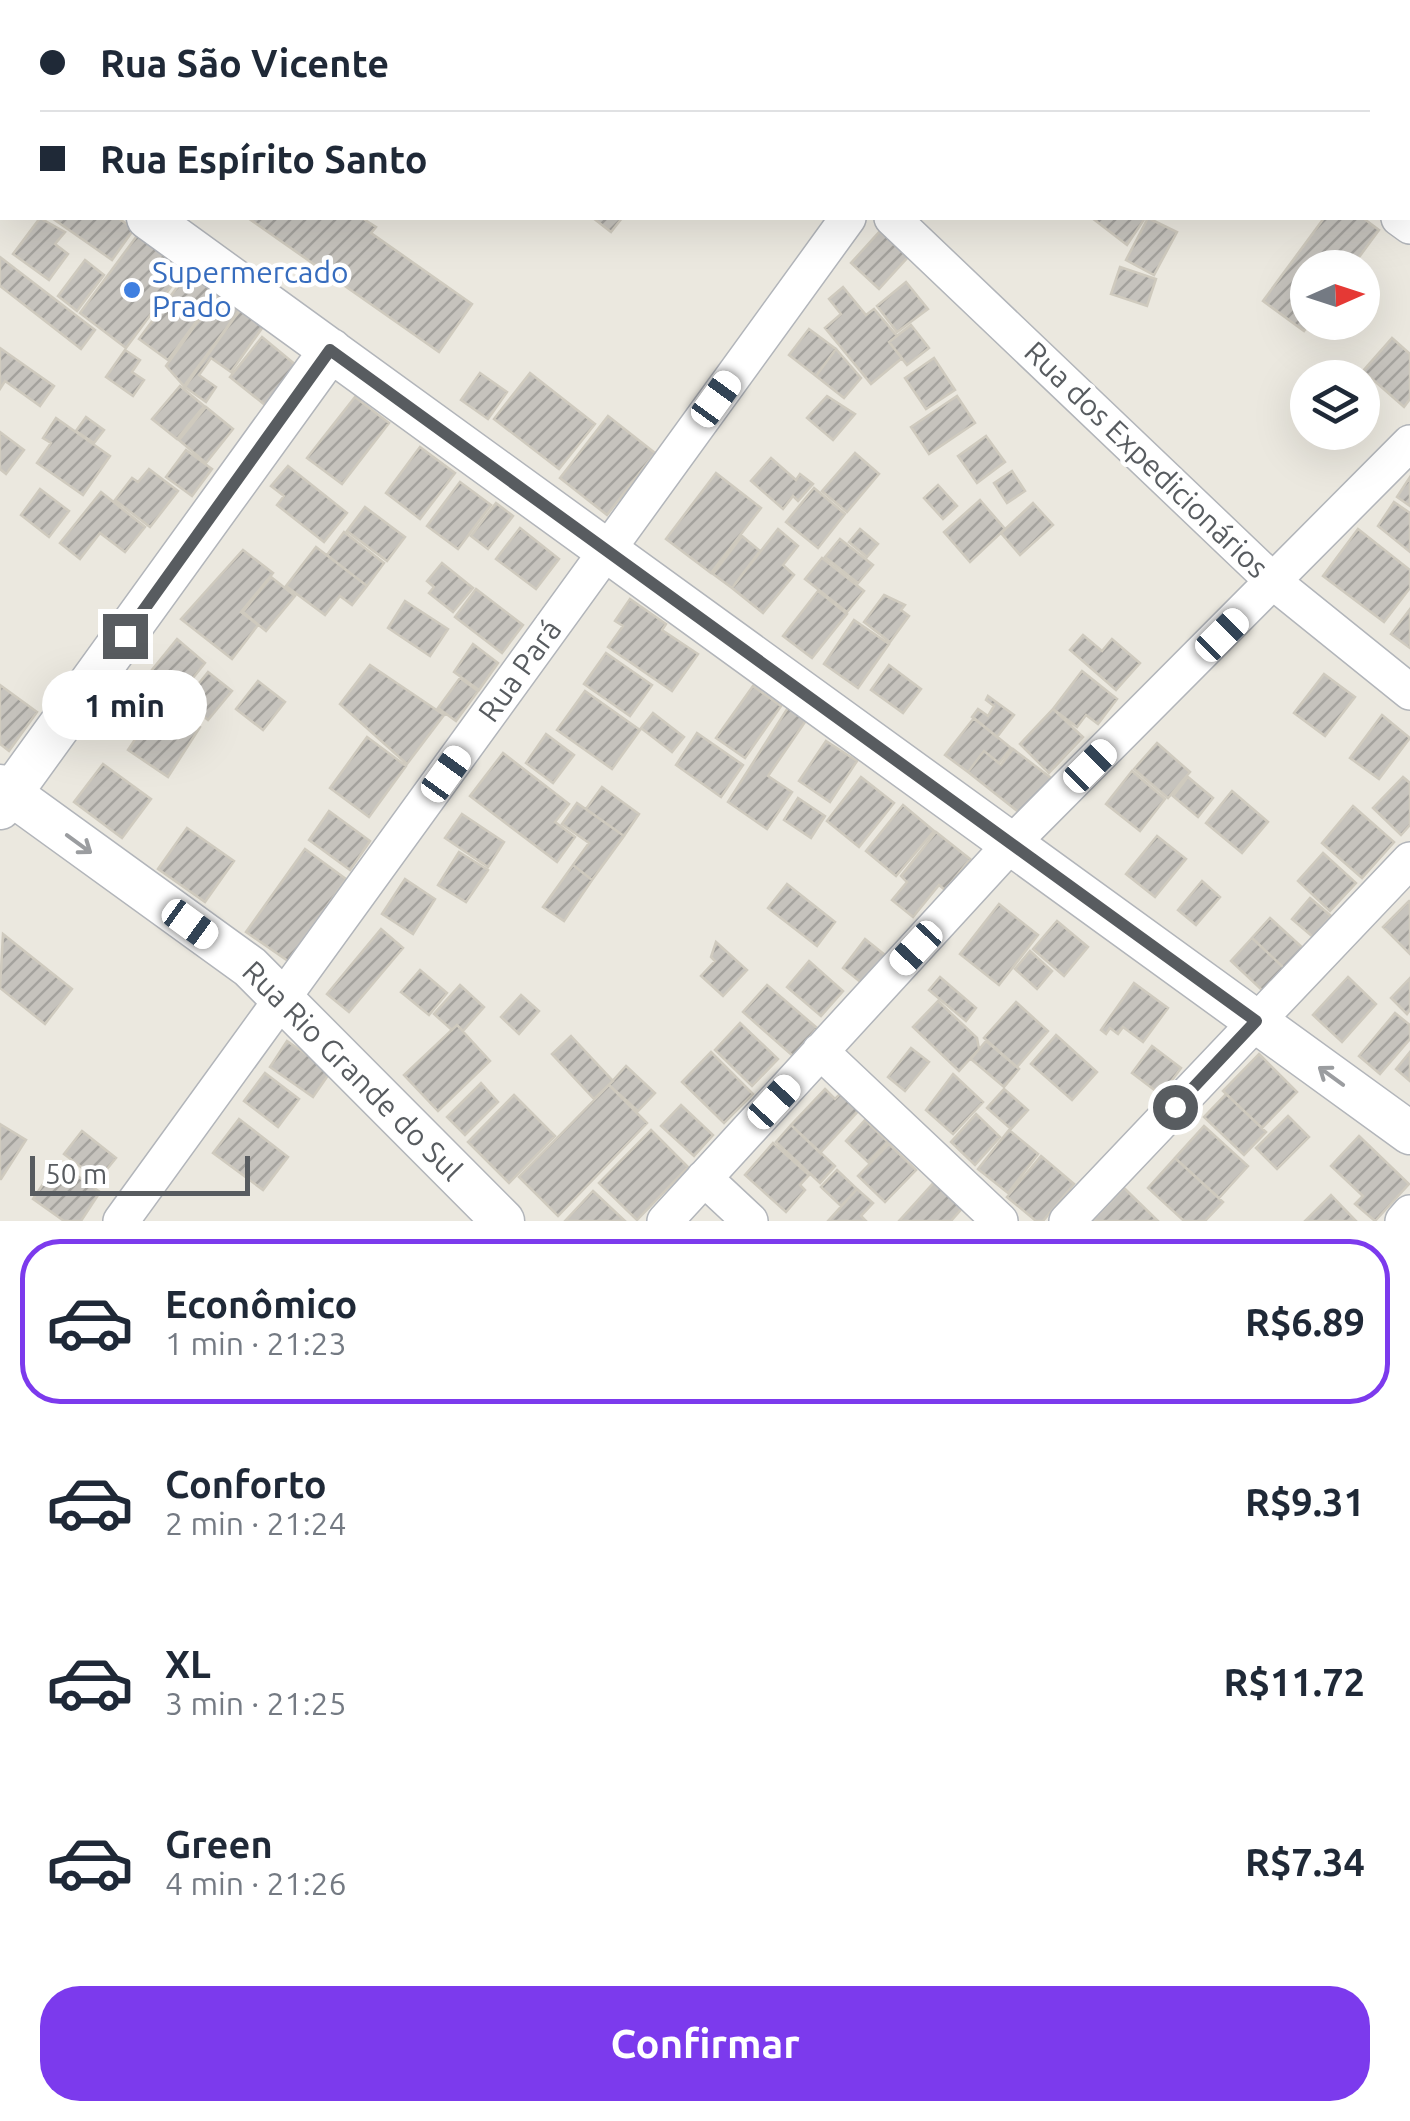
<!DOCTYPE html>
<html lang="pt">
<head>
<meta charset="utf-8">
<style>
	:root { --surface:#fff; --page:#f6f6f7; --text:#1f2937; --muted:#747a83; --line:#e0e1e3; --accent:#7c3aed }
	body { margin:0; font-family:Ubuntu,sans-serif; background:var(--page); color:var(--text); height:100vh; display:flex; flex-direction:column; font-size:38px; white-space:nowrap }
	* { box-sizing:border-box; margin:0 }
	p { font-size:32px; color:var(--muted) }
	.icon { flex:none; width:55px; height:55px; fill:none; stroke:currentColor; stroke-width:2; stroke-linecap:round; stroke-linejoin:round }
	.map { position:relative; height:1221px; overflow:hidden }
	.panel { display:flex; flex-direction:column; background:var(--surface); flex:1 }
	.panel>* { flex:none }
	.banner { position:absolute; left:0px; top:0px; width:1410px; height:220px; box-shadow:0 10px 40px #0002; display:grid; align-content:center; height:220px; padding:0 40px; background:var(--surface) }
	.needle { width:65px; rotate:87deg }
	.buttons { position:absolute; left:1290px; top:250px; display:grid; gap:20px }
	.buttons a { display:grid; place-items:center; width:90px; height:90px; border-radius:50%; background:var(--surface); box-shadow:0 10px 40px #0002; font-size:50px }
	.scale { position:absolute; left:30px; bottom:25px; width:220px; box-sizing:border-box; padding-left:10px; border:5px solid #585c60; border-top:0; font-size:28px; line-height:35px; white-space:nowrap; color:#585c60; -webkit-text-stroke:8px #fff; paint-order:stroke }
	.end { position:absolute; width:45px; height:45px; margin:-22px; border:12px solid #585c60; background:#fff; box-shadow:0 0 0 5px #fff }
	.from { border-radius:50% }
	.bubble { position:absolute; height:70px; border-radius:35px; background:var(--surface); box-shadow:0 10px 40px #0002; font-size:32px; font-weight:700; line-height:70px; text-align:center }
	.car { position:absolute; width:30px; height:60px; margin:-30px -15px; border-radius:12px; box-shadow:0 0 8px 2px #0007; background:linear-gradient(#fff 24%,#345 0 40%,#fff 0 76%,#345 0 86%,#fff 0) }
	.banner b { display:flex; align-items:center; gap:35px; height:95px; font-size:38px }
	.banner b+b { border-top:2px solid var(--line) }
	.banner i { width:25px; height:25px; background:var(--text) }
	ul { padding:18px 0 0; list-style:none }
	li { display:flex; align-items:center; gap:30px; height:165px; margin:0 20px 15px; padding:0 20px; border:5px solid transparent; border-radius:40px }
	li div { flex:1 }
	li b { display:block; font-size:38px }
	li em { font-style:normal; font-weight:700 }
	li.active { border-color:var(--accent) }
	li>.icon { width:90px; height:90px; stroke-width:1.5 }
	.action { display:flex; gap:20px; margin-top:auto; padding:20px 40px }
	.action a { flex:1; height:115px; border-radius:40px; background:var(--accent); color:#fff; font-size:40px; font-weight:700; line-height:115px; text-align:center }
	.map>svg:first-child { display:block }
	.building { fill:url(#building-hatch); stroke:#cfcabe; stroke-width:2.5 }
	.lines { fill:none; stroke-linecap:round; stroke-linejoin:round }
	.minor-casing { stroke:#b2b5ba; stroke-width:38 }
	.tertiary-casing { stroke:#b2b5ba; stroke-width:45 }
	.minor { stroke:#fff; stroke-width:35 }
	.tertiary { stroke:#fff; stroke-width:42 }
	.oneway { stroke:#9b9da0 }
	.route { stroke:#585c60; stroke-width:12 }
	.shop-dot { fill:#3f7fe0; stroke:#fff; stroke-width:4 }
	.labels { text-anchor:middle; stroke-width:9; stroke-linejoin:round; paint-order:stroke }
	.shop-label { font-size:30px; fill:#366cbe; stroke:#fff; text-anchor:start }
	.street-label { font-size:30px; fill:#585c60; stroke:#fff }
</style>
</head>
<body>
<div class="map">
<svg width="1410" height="1221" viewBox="0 0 1410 1221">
	<defs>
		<pattern id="building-hatch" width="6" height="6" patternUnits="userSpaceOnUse" patternTransform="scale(2.5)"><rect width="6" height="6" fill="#c6c3bd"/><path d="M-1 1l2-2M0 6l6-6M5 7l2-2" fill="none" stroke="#a4a29d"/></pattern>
	</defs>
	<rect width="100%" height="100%" fill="#ebe8df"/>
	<!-- building -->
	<path class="building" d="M230,0H297L229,2Z
		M755,0H813L816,2H758Z
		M40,218L65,232L55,244L68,254L49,280L13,254Z
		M52,218H118L134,229L112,260Z
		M248,218H362L376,227L371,233L472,304L439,352Z
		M593,218H622L611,232Z
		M1092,218H1145L1127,245Z
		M1148,218L1177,232L1154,275L1126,260Z
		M1324,218H1363L1379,230L1351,268H1308L1311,322L1304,331L1263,301Z
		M880,231L908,257L879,289L851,263Z
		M139,233L185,268L126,348L80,313Z
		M0,257L95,330L81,349L0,286Z
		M85,260L104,275L77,311L58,296Z
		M1120,267L1156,279L1147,306L1111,294Z
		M189,271L218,292L168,360L139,339Z
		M906,282L928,309L897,332L877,306Z
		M843,287L866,315L874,309L897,336L889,342L902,358L871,384L825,328L841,314L829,299Z
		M219,292L241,308L184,386L166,366Z
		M242,307L265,324L231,372L211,358L199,375L216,387L206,402L185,387Z
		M911,325L929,348L907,365L889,342Z
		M809,329L836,349L816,376L789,355Z
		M262,337L297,366L265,405L230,377Z
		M1392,338L1410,354V399L1404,407L1363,371Z
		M0,348L54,386L40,406L5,381L0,389Z
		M836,349L861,378L844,398L816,376Z
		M125,350L140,360L132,372L144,380L133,396L106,377Z
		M934,358L955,390L926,409L905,378Z
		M480,373L507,392L488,419L461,400Z
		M530,373L595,424L559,469L494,419Z
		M180,386L204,406L177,439L152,419Z
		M827,396L855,414L833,440L807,418Z
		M957,396L975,423L929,454L911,427Z
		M355,397L389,423L342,484L307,458Z
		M206,407L233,429L206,463L179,440Z
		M608,416L655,453L607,515L560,478Z
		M86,417L104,430L94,443L76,431Z
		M56,418L110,456L83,495L37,463L51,443L43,438Z
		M0,432L24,450L6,474L0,469Z
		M986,436L1005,462L977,483L958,456Z
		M420,447L455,473L420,519L386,493Z
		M186,450L212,469L192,496L166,477Z
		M855,453L879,474L847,512L822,491Z
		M771,458L796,480L800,474L813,484L798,501L793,496L783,509L751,481Z
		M288,466L347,513L324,542L277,505L284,496L271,486Z
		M149,469L178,491L150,527L115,500L132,478L138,482Z
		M1012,471L1025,491L1007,503L994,483Z
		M716,473L761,508L711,573L666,539Z
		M1410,477V506L1397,497Z
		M460,482L491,505L458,549L427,526Z
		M938,485L957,506L943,519L924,498Z
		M814,488L845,514L818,548L786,522Z
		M40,489L69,511L49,537L21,515Z
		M101,492L145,527L125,552L100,533L80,559L60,543Z
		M980,500L1005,529L970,562L944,532Z
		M1394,502L1410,513V552L1378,526Z
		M496,503L513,516L488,549L471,536Z
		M1033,503L1053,525L1020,555L1001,533Z
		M365,507L405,537L387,561L347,531Z
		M520,528L559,559L536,589L496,559Z
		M778,529L798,546L783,565L794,575L763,613L732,588Z
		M860,529L878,544L867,557L849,542Z
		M1358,529L1410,570V588L1384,622L1323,576Z
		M344,532L384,563L367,586L327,555Z
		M742,536L760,551L732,588L713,574Z
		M840,539L873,565L858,583L825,557Z
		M316,547L367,586L352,605L340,596L325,615L286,586Z
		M243,550L273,573L241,612L258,625L232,659L181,619Z
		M822,558L864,591L847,612L805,579Z
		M442,563L473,588L453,612L429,593L434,587L427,581Z
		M271,577L295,596L266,631L243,612Z
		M476,589L523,625L502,653L455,617Z
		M818,591L847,614L812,658L783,636Z
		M884,595L905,605L901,610L909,616L890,642L864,622Z
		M630,599L666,624L662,630L698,654L672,691L608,647L623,626L615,621Z
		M405,601L448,629L430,656L388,628Z
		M1410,609V648L1391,634Z
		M854,620L889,644L858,688L824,664Z
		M1083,635L1102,651L1112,639L1140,663L1116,690L1070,650Z
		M177,639L205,663L180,694L151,671Z
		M473,644L498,663L479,690L454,672Z
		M606,653L652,685L630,716L584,684Z
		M370,665L444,715L407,764L340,704Z
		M889,665L921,689L903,713L871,690Z
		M1082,671L1117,699L1098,724L1086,715L1077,727L1053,709Z
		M208,672L232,691L208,720L185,701Z
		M1324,674L1355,697L1325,736L1294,713Z
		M460,678L478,691L456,721L438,708Z
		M258,681L285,702L263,730L236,709Z
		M0,685L37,712L9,751L0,744Z
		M753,686L781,706L745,758L716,738Z
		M140,687L200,727L168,777L128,750L140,732L120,718Z
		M585,691L640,730L612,769L557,730Z
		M988,696L1014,715L997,737L972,717L978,709L988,716L994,706L986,700Z
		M789,706L807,719L768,776L792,792L767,829L728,802Z
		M1053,709L1083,737L1049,773L1020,744Z
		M653,713L684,737L672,752L641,728Z
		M1382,715L1410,738L1379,779L1350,758Z
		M974,718L1011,748L999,763L984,751L968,772L945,755Z
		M697,733L743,765L721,797L676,765Z
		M546,734L574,755L553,783L526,763Z
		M367,737L406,766L369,817L330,788Z
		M826,741L857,761L830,802L799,781Z
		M1157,743L1190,772L1168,798L1134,769Z
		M1013,749L1055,781L1026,818L968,772L984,751L1001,765Z
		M503,753L569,804L555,822L575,837L557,862L470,796Z
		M103,764L151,799L122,838L74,802Z
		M1132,771L1165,799L1140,831L1106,804Z
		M861,777L894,803L859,847L827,821Z
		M1188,777L1213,798L1198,817L1173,796Z
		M1403,777L1410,783V825L1401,835L1373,808Z
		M602,787L639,814L624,836L586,809Z
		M1232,791L1268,822L1242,853L1206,823Z
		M798,798L825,816L811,838L784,820Z
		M577,803L624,836L592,880L573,865L589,843L562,824Z
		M903,805L934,831L896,876L866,851Z
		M1353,806L1394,842L1362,878L1322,843Z
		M329,811L370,841L350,870L309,840Z
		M462,814L504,842L488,867L445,838Z
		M187,828L234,861L205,902L158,869Z
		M936,832L970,859L945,890L939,885L913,917L892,900L907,882L901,876Z
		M1157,836L1186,859L1155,897L1126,874Z
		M305,849L346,879L288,961L246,932Z
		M459,852L488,870L466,902L438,885Z
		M1323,853L1356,883L1330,911L1298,881Z
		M573,865L592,880L564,921L543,907Z
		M405,879L435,899L413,934L382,914Z
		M1202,881L1220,897L1196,925L1178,910Z
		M787,884L835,922L817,946L768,908Z
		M1310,898L1331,916L1313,937L1292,919Z
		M1409,901H1410V954L1383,927Z
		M999,904L1038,935L999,985L960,954Z
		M1270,918L1304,949L1285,969L1252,938Z
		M1057,921L1088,947L1064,976L1033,949Z
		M381,929L403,948L349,1012L327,994Z
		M3,934L72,989L45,1024L0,988Z
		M1252,938L1285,969L1264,992L1231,961Z
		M865,939L885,955L863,984L843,968Z
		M716,942L747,970L723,996L701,976L715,961L711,957Z
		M1030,951L1052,971L1037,989L1015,969Z
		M809,961L843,991L821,1016L787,987Z
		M420,970L447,993L429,1015L401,992Z
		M940,977L976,1008L966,1021L929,990Z
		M1348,977L1376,1004L1342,1042L1313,1015Z
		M1410,978V1010L1407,1014L1391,998Z
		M1134,983L1168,1008L1143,1042L1123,1027L1118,1034L1110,1028L1106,1034L1101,1030Z
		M460,985L484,1007L463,1031L457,1025L452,1030L434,1014Z
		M767,985L817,1028L793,1056L743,1012Z
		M521,995L539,1011L519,1034L501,1017Z
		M938,1001L977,1038L979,1049L959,1071L913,1027Z
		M1016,1002L1048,1031L1017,1067L984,1038Z
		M1395,1013L1410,1025V1039L1380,1074L1359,1056Z
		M740,1023L778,1059L752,1086L715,1050Z
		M457,1025L490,1061L438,1111L404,1075Z
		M1056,1035L1097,1072L1072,1100L1031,1064Z
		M571,1036L613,1081L594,1099L552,1054Z
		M287,1041L331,1071L313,1097L270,1067Z
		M986,1041L1019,1069L1004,1087L971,1059Z
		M1152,1046L1181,1068L1161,1095L1132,1073Z
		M911,1048L929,1062L905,1091L888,1077Z
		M711,1052L753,1094L724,1123L682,1082Z
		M1410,1052V1081L1396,1069Z
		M1259,1054L1297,1092L1262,1128L1223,1091Z
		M626,1066L655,1093L638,1111L609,1085Z
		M265,1073L299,1099L278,1127L244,1101Z
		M953,1074L983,1102L953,1134L926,1110Z
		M481,1083L498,1102L465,1135L447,1117Z
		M609,1085L647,1123L558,1216L519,1177Z
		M825,1089L835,1099L843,1091L861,1108L820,1153L791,1125Z
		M1004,1089L1028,1110L1011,1129L987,1108Z
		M1226,1094L1266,1132L1244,1155L1204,1117Z
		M514,1095L555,1136L509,1183L468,1142Z
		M681,1105L713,1135L694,1156L661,1126Z
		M976,1114L1000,1137L975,1165L951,1142Z
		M1288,1116L1309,1137L1277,1169L1256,1148Z
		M239,1119L288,1157L263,1190L213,1153Z
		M865,1120L888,1142L868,1162L846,1141Z
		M0,1124L26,1140L1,1179H0Z
		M791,1125L835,1166L820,1183L776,1142Z
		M1204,1126L1248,1166L1219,1198L1175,1158Z
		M651,1130L688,1167L637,1220L599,1183Z
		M1009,1130L1038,1154L1008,1193L978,1169Z
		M82,1131L116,1158L98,1180L64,1154Z
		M1359,1136L1409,1184L1375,1221L1355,1204L1363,1196L1331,1166Z
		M773,1143L809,1175L800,1185L805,1190L786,1212L745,1175Z
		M889,1144L916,1170L885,1202L858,1176Z
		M1041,1156L1074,1184L1043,1221H1036L1007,1197Z
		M1175,1158L1223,1202L1205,1221H1184L1148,1188Z
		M58,1162L100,1192L81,1221H64L33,1199Z
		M837,1170L857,1189L841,1206L821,1187Z
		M937,1179L965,1205L951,1221H899Z
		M1124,1188L1158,1221H1092Z
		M857,1189L873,1203L861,1216L866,1221H828Z
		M593,1191L625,1221H565Z
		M1331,1195L1356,1221H1305Z"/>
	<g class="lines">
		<!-- minor casing -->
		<g class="minor-casing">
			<path id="minor" d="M599,0L603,2
				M1116,0L1119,2
				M1181,0L1184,2
				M137,2L139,0
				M1000,2L1002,0
				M1408,171L1410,173
				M0,192L2,188
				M892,218L1275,583L1410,692
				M1399,218L1410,226
				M820,1051L1000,1221
				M704,1178L750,1221
				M121,1221L848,218
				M665,1221L1011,844L1410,443
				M1067,1221L1410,860
				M1403,1221L1410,1213"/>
		</g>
		<!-- tertiary casing -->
		<g class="tertiary-casing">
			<path id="tertiary" d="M0,110L2,112
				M148,218L1410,1133
				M0,786L250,967L503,1221
				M0,808L331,350"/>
		</g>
		<!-- minor -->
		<use href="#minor" class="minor"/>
		<!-- tertiary -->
		<use href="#tertiary" class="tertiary"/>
	</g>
	<!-- one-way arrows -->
	<defs><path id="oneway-shaft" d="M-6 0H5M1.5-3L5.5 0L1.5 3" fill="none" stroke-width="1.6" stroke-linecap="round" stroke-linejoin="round" transform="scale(2.5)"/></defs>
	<g class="oneway">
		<use href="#oneway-shaft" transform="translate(79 844) rotate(36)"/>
		<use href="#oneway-shaft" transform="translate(1331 1076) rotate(-144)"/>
	</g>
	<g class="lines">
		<!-- route -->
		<path class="route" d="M125,636L330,350L1256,1021L1175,1107"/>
	</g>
	<!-- markers -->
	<circle class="shop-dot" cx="132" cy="290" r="10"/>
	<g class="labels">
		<!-- shop labels -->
		<g class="shop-label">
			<text x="152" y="283">Supermercado<tspan x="152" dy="34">Prado</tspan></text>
		</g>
		<!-- street labels -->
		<g class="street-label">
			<text transform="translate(1146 460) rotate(44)" y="10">Rua dos Expedicionários</text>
			<text transform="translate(520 671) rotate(-54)" y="10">Rua Pará</text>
			<text transform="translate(352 1071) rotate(45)" y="10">Rua Rio Grande do Sul</text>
		</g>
	</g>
</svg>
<div class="buttons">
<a><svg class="needle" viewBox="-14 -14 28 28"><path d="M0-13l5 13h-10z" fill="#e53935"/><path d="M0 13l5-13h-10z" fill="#747a83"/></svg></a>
<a><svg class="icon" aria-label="layers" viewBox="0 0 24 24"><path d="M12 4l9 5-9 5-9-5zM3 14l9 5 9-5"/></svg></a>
</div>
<div class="scale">50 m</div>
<i class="end from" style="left:1175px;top:1107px"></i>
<i class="end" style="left:125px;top:636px"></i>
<div class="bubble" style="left:42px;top:670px;width:165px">1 min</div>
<i class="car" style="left:716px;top:399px;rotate:36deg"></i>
<i class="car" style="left:1222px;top:635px;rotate:45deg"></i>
<i class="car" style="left:1090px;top:766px;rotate:45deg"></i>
<i class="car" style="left:446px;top:774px;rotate:36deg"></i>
<i class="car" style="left:190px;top:924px;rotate:126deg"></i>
<i class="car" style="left:916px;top:948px;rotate:223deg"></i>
<i class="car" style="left:774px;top:1102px;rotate:43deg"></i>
<div class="banner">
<b><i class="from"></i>Rua São Vicente</b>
<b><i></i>Rua Espírito Santo</b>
</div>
</div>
<section class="panel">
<ul>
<li class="active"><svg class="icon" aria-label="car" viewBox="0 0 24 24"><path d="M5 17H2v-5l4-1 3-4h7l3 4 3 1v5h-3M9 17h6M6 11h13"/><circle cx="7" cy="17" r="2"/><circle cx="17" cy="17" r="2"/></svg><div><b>Econômico</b><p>1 min · 21:23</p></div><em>R$6.89</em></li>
<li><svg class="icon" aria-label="car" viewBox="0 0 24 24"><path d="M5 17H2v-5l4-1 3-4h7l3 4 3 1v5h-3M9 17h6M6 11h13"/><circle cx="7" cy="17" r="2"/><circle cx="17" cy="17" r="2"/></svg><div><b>Conforto</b><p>2 min · 21:24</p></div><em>R$9.31</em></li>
<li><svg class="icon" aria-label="car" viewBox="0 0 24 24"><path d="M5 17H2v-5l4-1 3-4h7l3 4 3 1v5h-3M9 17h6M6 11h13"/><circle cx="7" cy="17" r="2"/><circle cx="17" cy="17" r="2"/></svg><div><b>XL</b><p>3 min · 21:25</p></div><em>R$11.72</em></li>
<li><svg class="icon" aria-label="car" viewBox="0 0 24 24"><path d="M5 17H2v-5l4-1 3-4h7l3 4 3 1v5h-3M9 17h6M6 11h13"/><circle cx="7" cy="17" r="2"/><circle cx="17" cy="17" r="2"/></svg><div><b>Green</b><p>4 min · 21:26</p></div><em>R$7.34</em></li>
</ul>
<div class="action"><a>Confirmar</a></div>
</section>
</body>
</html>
